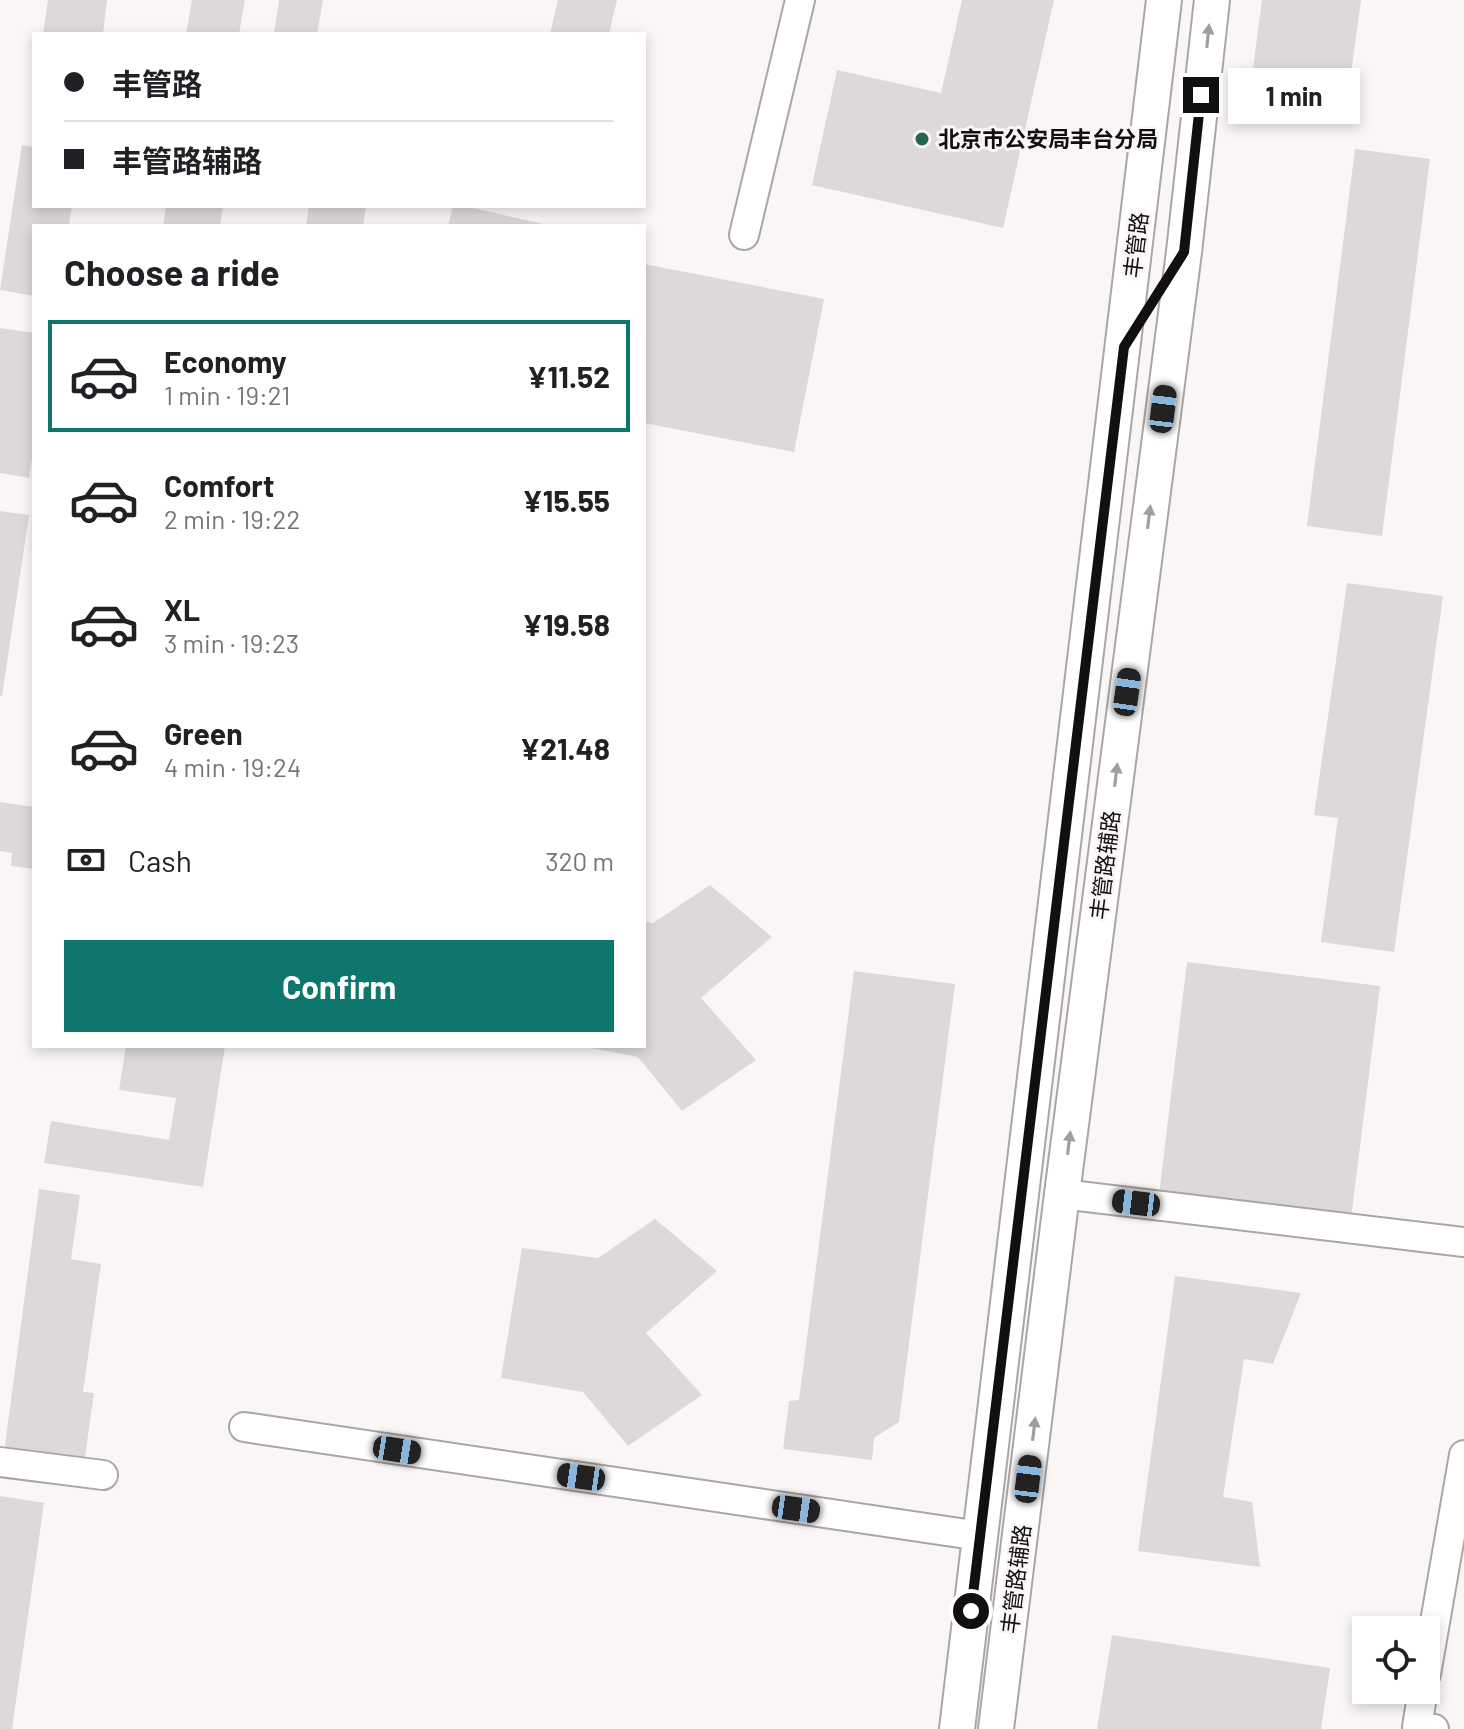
<!DOCTYPE html>
<html lang="en">
<head>
<meta charset="utf-8">
<style>
	:root { --surface:#fff; --page:#f2f2f2; --text:#202124; --muted:#757577; --line:#e0e0e0; --accent:#0f766e }
	body { margin:0; font-family:Barlow,"Noto Sans SC",sans-serif; background:var(--page); color:var(--text); height:100vh; display:flex; flex-direction:column; font-size:30px; white-space:nowrap }
	* { box-sizing:border-box; margin:0 }
	p { font-size:26px; color:var(--muted) }
	.icon { flex:none; width:44px; height:44px; fill:none; stroke:currentColor; stroke-width:2; stroke-linecap:round; stroke-linejoin:round }
	.map { position:relative; flex:1; overflow:hidden }
	.panel { position:absolute; left:32px; top:224px; width:614px; height:824px; display:flex; flex-direction:column; background:var(--surface); border-radius:0px; box-shadow:0 4px 12px #0003 }
	.panel>* { flex:none }
	.hud { position:absolute; left:32px; top:32px; width:614px; height:176px; border-radius:0px; box-shadow:0 4px 12px #0003; display:grid; align-content:center; height:176px; padding:0 32px; background:var(--surface) }
	.buttons { position:absolute; left:1352px; top:1616px; display:grid; gap:16px }
	.buttons a { display:grid; place-items:center; width:88px; height:88px; border-radius:0px; background:var(--surface); box-shadow:0 4px 12px #0003; font-size:40px }
	.end { position:absolute; width:36px; height:36px; margin:-18px; border:10px solid #110f0f; background:#fff; box-shadow:0 0 0 4px #fff }
	.from { border-radius:50% }
	.bubble { position:absolute; height:56px; border-radius:0px; background:var(--surface); box-shadow:0 4px 12px #0003; font-size:26px; font-weight:700; line-height:56px; text-align:center }
	.car { position:absolute; width:24px; height:48px; margin:-24px -12px; border-radius:10px; box-shadow:0 0 6px 2px #0007; background:linear-gradient(#222 24%,#8ab4d8 0 40%,#222 0 76%,#8ab4d8 0 86%,#222 0) }
	.hud b { display:flex; align-items:center; gap:28px; height:76px; font-size:30px }
	.hud b+b { border-top:2px solid var(--line) }
	.hud i { width:20px; height:20px; background:var(--text) }
	ul { padding:0; list-style:none }
	li { display:flex; align-items:center; gap:24px; height:112px; margin:0 16px 12px; padding:0 16px; border:4px solid transparent; border-radius:0px }
	li div { flex:1 }
	li b { display:block; font-size:30px }
	li em { font-style:normal; font-weight:700 }
	li.selected { border-color:var(--accent) }
	li>.icon { width:72px; height:72px; stroke-width:1.5 }
	h2 { padding:0 32px; font-size:36px; line-height:96px }
	.pay { display:flex; align-items:center; gap:20px; height:88px; padding:0 32px; font-size:30px }
	.pay p { margin-inline-start:auto }
	.primary-button { display:flex; gap:16px; margin-top:auto; padding:16px 32px }
	.primary-button a { flex:1; height:92px; border-radius:0px; background:var(--accent); color:#fff; font-size:32px; font-weight:700; line-height:92px; text-align:center }
	.map>svg:first-child { display:block }
	.building { fill:#ded9d9 }
	.lines { fill:none; stroke-linecap:round; stroke-linejoin:round }
	.minor-casing { stroke:#aba6a6; stroke-width:32 }
	.tertiary-casing { stroke:#aba6a6; stroke-width:38 }
	.minor { stroke:#fff; stroke-width:28 }
	.tertiary { stroke:#fff; stroke-width:34 }
	.oneway { fill:#a09f9f }
	.route { stroke:#110f0f; stroke-width:10 }
	.poi-dot { fill:#256552; stroke:#fbf6f6; stroke-width:3 }
	.labels { text-anchor:middle; stroke-width:6; stroke-linejoin:round; paint-order:stroke }
	.poi-label { font-size:22px; font-weight:bold; fill:#110f0f; stroke:#fbf6f6; text-anchor:start }
	.street-label { font-size:22px; fill:#110f0f; stroke:#fbf6f6 }
</style>
</head>
<body>
<div class="map">
<svg width="1464" height="1729" viewBox="0 0 1464 1729">
	<rect width="100%" height="100%" fill="#fbf6f6"/>
	<!-- building -->
	<path class="building" d="M48,0H107L103,34H43Z
		M192,0H245L239,34H186Z
		M279,0H323L317,34H274Z
		M558,0H617L609,34H550Z
		M962,0H1054L1003,228L812,185L837,70L941,93Z
		M1262,0H1361L1349,88L1252,76Z
		M22,145L34,147V206H72L69,226H34V296L0,290Z
		M1355,149L1430,159L1382,536L1307,526Z
		M166,206H223L220,226H163Z
		M309,206H366L363,226H306Z
		M453,206H464L552,226H448Z
		M644,264L824,299L794,452L644,423Z
		M0,328L34,333V446L29,478L0,473Z
		M0,511L29,515L2,696H0Z
		M1347,583L1443,596L1394,952L1321,942L1338,818L1314,815Z
		M0,802L34,807V869L11,866L12,853L0,851Z
		M710,885L772,937L701,998L756,1060L682,1111L638,1057L581,1046H644V922L653,923Z
		M1187,962L1380,986L1351,1219L1159,1195Z
		M854,971L955,984L899,1422L874,1438L872,1460L783,1449L789,1401L799,1400Z
		M126,1046H225L203,1187L44,1163L51,1121L169,1140L176,1098L119,1090Z
		M39,1189L80,1195L71,1259L101,1264L83,1392L94,1393L84,1464L4,1453Z
		M655,1219L717,1271L646,1333L702,1395L628,1446L583,1392L501,1378L522,1248L598,1258Z
		M1175,1276L1301,1293L1273,1364L1244,1359L1223,1497L1252,1502L1260,1567L1138,1551Z
		M0,1496L44,1503L12,1729H0Z
		M1112,1635L1330,1668L1321,1729H1097Z"/>
	<g class="lines">
		<!-- minor casing -->
		<g class="minor-casing">
			<path id="minor" d="M744,235L800,0
				M1062,1194L1464,1242
				M244,1427L980,1536
				M0,1462L103,1475
				M1426,1674L1464,1455
				M1423,1690L1417,1727L1434,1729"/>
		</g>
		<!-- tertiary casing -->
		<g class="tertiary-casing">
			<path id="tertiary" d="M957,1729L1164,0
				M996,1729L1062,1194L1184,252L1212,0"/>
		</g>
		<!-- minor -->
		<use href="#minor" class="minor"/>
		<!-- tertiary -->
		<use href="#tertiary" class="tertiary"/>
	</g>
	<!-- one-way arrows -->
	<defs><path id="oneway-solid" d="M-6-.8H1V-3.2L6.5 0L1 3.2V.8H-6Z" transform="scale(2)"/></defs>
	<g class="oneway">
		<use href="#oneway-solid" transform="translate(1208 36) rotate(-84)"/>
		<use href="#oneway-solid" transform="translate(1149 517) rotate(-83)"/>
		<use href="#oneway-solid" transform="translate(1116 775) rotate(-83)"/>
		<use href="#oneway-solid" transform="translate(1069 1143) rotate(-83)"/>
		<use href="#oneway-solid" transform="translate(1034 1429) rotate(-83)"/>
	</g>
	<g class="lines">
		<!-- route -->
		<path class="route" d="M971,1611L1124,347L1184,252L1201,95"/>
	</g>
	<!-- markers -->
	<circle class="poi-dot" cx="922" cy="139" r="8"/>
	<g class="labels">
		<!-- poi labels -->
		<g class="poi-label">
			<text x="938" y="147">北京市公安局丰台分局</text>
		</g>
		<!-- street labels -->
		<g class="street-label">
			<text transform="translate(1136 245) rotate(-83)" y="8">丰管路</text>
			<text transform="translate(1105 865) rotate(-83)" y="8">丰管路辅路</text>
			<text transform="translate(1016 1579) rotate(-83)" y="8">丰管路辅路</text>
		</g>
	</g>
</svg>
<div class="buttons">
<a><svg class="icon" aria-label="locate" viewBox="0 0 24 24"><circle cx="12" cy="12" r="6"/><path d="M12 2v4M12 18v4M2 12h4M18 12h4"/></svg></a>
</div>
<i class="end from" style="left:971px;top:1611px"></i>
<i class="end" style="left:1201px;top:95px"></i>
<div class="bubble" style="left:1228px;top:68px;width:132px">1 min</div>
<i class="car" style="left:1163px;top:409px;rotate:7deg"></i>
<i class="car" style="left:1127px;top:692px;rotate:8deg"></i>
<i class="car" style="left:1136px;top:1203px;rotate:277deg"></i>
<i class="car" style="left:397px;top:1450px;rotate:99deg"></i>
<i class="car" style="left:581px;top:1477px;rotate:278deg"></i>
<i class="car" style="left:1028px;top:1479px;rotate:7deg"></i>
<i class="car" style="left:796px;top:1509px;rotate:98deg"></i>
<div class="hud">
<b><i class="from"></i>丰管路</b>
<b><i></i>丰管路辅路</b>
</div>
<section class="panel">
<h2>Choose a ride</h2>
<ul>
<li class="selected"><svg class="icon" aria-label="car" viewBox="0 0 24 24"><path d="M5 17H2v-5l4-1 3-4h7l3 4 3 1v5h-3M9 17h6M6 11h13"/><circle cx="7" cy="17" r="2"/><circle cx="17" cy="17" r="2"/></svg><div><b>Economy</b><p>1 min · 19:21</p></div><em>¥11.52</em></li>
<li><svg class="icon" aria-label="car" viewBox="0 0 24 24"><path d="M5 17H2v-5l4-1 3-4h7l3 4 3 1v5h-3M9 17h6M6 11h13"/><circle cx="7" cy="17" r="2"/><circle cx="17" cy="17" r="2"/></svg><div><b>Comfort</b><p>2 min · 19:22</p></div><em>¥15.55</em></li>
<li><svg class="icon" aria-label="car" viewBox="0 0 24 24"><path d="M5 17H2v-5l4-1 3-4h7l3 4 3 1v5h-3M9 17h6M6 11h13"/><circle cx="7" cy="17" r="2"/><circle cx="17" cy="17" r="2"/></svg><div><b>XL</b><p>3 min · 19:23</p></div><em>¥19.58</em></li>
<li><svg class="icon" aria-label="car" viewBox="0 0 24 24"><path d="M5 17H2v-5l4-1 3-4h7l3 4 3 1v5h-3M9 17h6M6 11h13"/><circle cx="7" cy="17" r="2"/><circle cx="17" cy="17" r="2"/></svg><div><b>Green</b><p>4 min · 19:24</p></div><em>¥21.48</em></li>
</ul>
<div class="pay"><svg class="icon" aria-label="cash" viewBox="0 0 24 24"><path d="M3 7h18v10H3z"/><circle cx="12" cy="12" r="2"/></svg>Cash<p>320 m</p></div>
<div class="primary-button"><a>Confirm</a></div>
</section>
</div>
</body>
</html>
